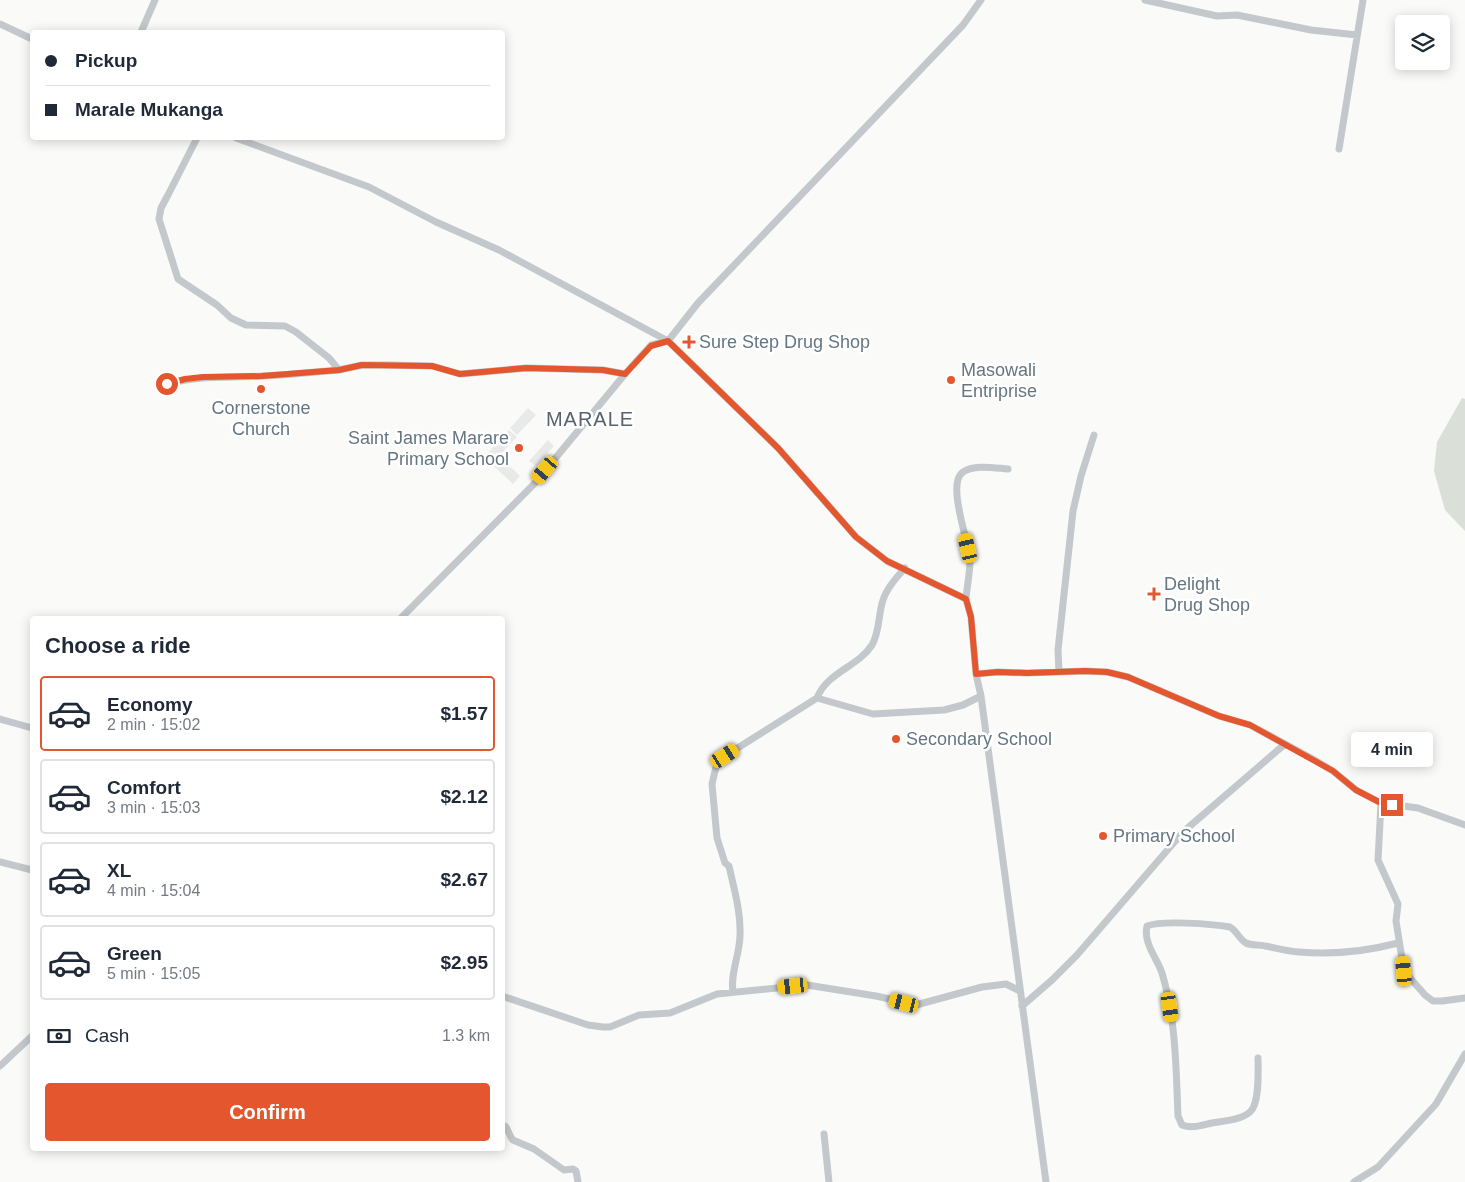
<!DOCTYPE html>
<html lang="en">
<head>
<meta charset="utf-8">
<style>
	:root { --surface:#fff; --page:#f6f6f7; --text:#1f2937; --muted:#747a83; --line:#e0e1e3; --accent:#e4572e }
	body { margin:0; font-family:Helvetica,sans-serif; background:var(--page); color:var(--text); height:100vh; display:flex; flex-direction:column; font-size:19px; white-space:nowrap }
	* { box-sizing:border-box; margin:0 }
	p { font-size:16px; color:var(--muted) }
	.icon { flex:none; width:28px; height:28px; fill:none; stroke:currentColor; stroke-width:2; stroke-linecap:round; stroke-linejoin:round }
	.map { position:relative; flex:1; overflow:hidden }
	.side { position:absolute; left:30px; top:616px; width:475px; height:535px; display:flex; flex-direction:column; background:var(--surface); border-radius:5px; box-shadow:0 2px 12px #0003 }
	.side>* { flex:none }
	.banner { position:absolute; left:30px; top:30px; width:475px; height:110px; border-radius:5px; box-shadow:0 2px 12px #0003; display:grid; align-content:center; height:110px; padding:0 15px; background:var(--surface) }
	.tools { position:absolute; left:1395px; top:15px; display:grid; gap:10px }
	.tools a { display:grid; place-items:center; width:55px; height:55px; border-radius:5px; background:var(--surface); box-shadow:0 2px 12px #0003; font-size:25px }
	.end { position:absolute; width:22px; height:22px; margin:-11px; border:6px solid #e4572e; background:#fff; box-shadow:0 0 0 2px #fff }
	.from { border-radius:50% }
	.bubble { position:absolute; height:35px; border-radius:5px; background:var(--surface); box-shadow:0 2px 12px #0003; font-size:16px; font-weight:800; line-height:35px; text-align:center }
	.car { position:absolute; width:15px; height:30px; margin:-15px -8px; border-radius:6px; box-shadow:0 0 4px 1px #0007; background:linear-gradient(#f5c518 24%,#345 0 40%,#f5c518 0 76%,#345 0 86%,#f5c518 0) }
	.banner b { display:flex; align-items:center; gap:18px; height:48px; font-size:19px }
	.banner b+b { border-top:1px solid var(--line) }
	.banner i { width:12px; height:12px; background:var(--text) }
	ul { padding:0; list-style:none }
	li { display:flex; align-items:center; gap:15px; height:75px; margin:0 10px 8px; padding:0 5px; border:2px solid var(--line); border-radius:5px }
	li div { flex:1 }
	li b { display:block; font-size:19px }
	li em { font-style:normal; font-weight:800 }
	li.selected { border-color:var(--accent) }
	li>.icon { width:45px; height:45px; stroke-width:1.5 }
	h2 { padding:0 15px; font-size:22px; line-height:60px }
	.pay { display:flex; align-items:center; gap:12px; height:55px; padding:0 15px; font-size:19px }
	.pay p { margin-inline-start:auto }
	.button { display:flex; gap:10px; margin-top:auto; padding:10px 15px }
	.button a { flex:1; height:58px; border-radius:5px; background:var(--accent); color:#fff; font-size:20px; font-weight:800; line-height:58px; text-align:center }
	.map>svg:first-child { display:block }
	.built { fill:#e8e9e9 }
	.green { fill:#dadfd7 }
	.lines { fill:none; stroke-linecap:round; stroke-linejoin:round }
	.minor { stroke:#c3c8cc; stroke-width:7 }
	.route { stroke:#e4572e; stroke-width:6 }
	.poi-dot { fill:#e4572e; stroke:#fff; stroke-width:2 }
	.labels { text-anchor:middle; stroke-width:5; stroke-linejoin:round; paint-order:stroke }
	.poi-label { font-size:18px; fill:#657683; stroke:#fff; text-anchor:start }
	.quarter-label { font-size:20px; letter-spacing:1px; fill:#57646e; stroke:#fff }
</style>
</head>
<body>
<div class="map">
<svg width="1465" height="1182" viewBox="0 0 1465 1182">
	<rect width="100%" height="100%" fill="#fafaf8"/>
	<!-- built -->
	<path class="built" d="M528,408L536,415L517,435L510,428Z
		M509,430L517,437L499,456L520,476L513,484L484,457Z
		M548,440L554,446L536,466L529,461Z"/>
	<!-- green -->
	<path class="green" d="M1462,398L1465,399V531L1445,510L1434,471L1437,442Z"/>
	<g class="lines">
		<!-- minor -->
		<path class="minor" d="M1145,0L1217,16L1237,15L1311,30L1357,35
			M0,24L32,39
			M141,32L155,0
			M197,138L168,195L161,208L159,219L178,279L217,305L231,318L246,325L285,326L296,332L329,358L339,370L362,365H389L432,366L460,374L526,368L603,370L625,374
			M236,138L369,187L436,222L499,250L668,341L778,448L856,537L887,561L966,599L971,617L976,674L981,696L1046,1182
			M1339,149L1363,0
			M167,384C199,375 229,378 262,376C288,375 313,372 339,370
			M966,599C967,586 970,573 970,560C969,542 946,483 963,472C974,464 995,468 1008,469
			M400,619L534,484L625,374L651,345L668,341L698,303L963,25L981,0
			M1059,672L1058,650L1073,511L1081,476L1094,435
			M976,674L998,672L1027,673L1085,671L1107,672L1128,677L1219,716L1250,725L1311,758L1333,771L1356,790L1381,803L1418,808L1465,825
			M817,698C827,672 858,667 872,645C880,631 878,615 883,600C887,588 896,578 905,568
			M0,719L32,728
			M1381,803L1378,860L1398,904L1396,921L1404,971L1425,995L1433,1001H1442L1465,998
			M0,862L32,870
			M733,992C730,973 740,954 740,935C741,912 734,889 729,866L725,863L717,838L712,784L716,767L725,756L817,698L873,714L944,710L963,705L981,696
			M502,996L588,1025L603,1027H610L639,1015L670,1013L717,994L807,985L876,996L916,1005L982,987L1006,984L1020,991
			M1022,1006L1052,980L1077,955L1183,832L1285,744
			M1258,1058C1258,1071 1260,1103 1250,1112C1241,1120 1224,1121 1212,1123C1202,1125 1192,1129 1182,1125L1178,1116C1176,1068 1176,1020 1162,973C1157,958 1143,943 1147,926C1162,920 1212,924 1230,927C1237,931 1239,939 1246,943C1252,946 1258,944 1265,946C1276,948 1287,951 1299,952C1331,955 1367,951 1398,943
			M0,1066L32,1036
			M502,1125L505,1126C509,1130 509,1136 513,1140L534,1149L564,1170L573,1169L576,1171L578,1182
			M824,1134L829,1182
			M1354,1182L1378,1167L1436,1104L1465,1054"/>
	</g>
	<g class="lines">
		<!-- route -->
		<path class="route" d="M167,384L185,379L203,377L262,376L339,370L362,365L432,366L460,374L526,368L603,370L625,374L651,346L668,341L778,448L856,537L887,561L966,599L971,617L976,674L998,672L1027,673L1085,671L1107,672L1128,677L1219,716L1250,725L1333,771L1356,790L1381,803L1392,805"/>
	</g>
	<!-- markers -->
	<g class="poi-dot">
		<path d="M686.5 334.5h5v5h5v5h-5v5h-5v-5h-5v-5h5z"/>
		<circle cx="951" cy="380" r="5"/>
		<circle cx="261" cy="389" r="5"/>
		<circle cx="519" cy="448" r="5"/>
		<path d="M1151.5 586.5h5v5h5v5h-5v5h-5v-5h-5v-5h5z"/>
		<circle cx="896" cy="739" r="5"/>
		<circle cx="1103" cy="836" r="5"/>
	</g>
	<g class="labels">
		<!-- poi labels -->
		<g class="poi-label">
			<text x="699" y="348">Sure Step Drug Shop</text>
			<text x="961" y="376">Masowali<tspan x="961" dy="21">Entriprise</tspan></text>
			<text x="261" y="414" text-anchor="middle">Cornerstone<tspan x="261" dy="21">Church</tspan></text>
			<text x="509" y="444" text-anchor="end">Saint James Marare<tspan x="509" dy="21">Primary School</tspan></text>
			<text x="1164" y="590">Delight<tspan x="1164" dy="21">Drug Shop</tspan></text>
			<text x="906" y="745">Secondary School</text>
			<text x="1113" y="842">Primary School</text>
		</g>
		<!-- quarter labels -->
		<g class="quarter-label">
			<text x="590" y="426">MARALE</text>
		</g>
	</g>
</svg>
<div class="tools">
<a><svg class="icon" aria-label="layers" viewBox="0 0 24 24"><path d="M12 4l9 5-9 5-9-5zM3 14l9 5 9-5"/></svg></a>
</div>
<i class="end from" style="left:167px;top:384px"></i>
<i class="end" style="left:1392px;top:805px"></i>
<div class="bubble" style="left:1351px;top:732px;width:82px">4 min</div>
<i class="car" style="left:545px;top:470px;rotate:220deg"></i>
<i class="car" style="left:968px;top:548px;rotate:347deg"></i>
<i class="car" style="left:725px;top:756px;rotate:57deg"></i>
<i class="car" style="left:1404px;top:971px;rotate:355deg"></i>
<i class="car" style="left:793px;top:986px;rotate:264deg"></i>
<i class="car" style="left:904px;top:1003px;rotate:284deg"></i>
<i class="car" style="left:1170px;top:1007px;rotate:172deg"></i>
<div class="banner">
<b><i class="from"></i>Pickup</b>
<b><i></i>Marale Mukanga</b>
</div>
<section class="side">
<h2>Choose a ride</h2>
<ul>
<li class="selected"><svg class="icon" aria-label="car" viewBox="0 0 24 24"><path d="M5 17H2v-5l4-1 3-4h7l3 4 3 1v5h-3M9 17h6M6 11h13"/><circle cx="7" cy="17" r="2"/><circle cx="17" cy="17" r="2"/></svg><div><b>Economy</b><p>2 min · 15:02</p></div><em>$1.57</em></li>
<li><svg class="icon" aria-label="car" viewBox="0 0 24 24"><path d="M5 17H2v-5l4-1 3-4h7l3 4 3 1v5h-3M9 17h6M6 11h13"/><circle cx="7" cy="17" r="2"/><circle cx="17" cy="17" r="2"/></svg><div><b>Comfort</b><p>3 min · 15:03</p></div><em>$2.12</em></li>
<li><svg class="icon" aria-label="car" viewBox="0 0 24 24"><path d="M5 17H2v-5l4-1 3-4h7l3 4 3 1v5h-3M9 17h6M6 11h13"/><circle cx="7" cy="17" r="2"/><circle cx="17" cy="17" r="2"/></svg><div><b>XL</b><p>4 min · 15:04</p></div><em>$2.67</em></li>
<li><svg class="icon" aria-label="car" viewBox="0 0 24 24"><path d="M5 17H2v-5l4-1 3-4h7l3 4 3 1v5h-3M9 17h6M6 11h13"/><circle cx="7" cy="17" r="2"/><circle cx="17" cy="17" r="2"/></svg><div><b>Green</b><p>5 min · 15:05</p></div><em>$2.95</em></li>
</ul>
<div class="pay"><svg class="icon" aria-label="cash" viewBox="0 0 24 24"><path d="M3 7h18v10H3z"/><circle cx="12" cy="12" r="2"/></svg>Cash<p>1.3 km</p></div>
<div class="button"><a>Confirm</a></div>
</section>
</div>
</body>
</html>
